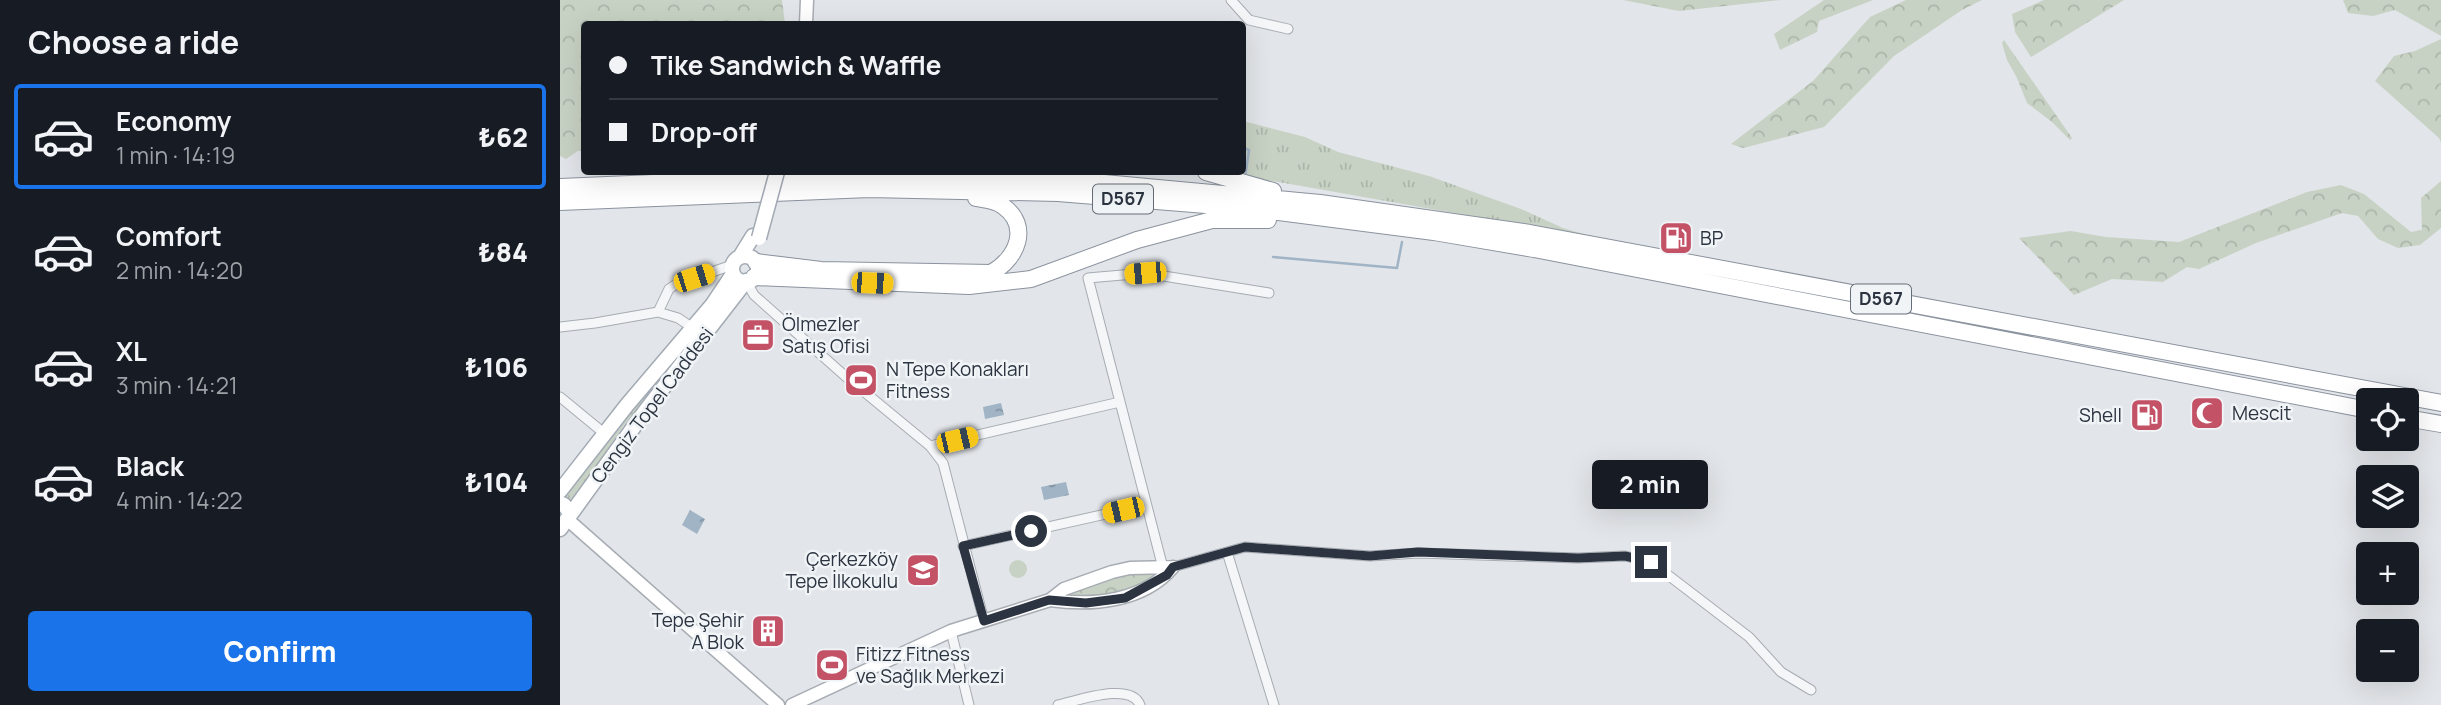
<!DOCTYPE html>
<html lang="en">
<head>
<meta charset="utf-8">
<style>
	:root { --surface:#171b24; --page:#242831; --text:#f1f3f6; --muted:#9ea1a6; --line:#363941; --accent:#1a73e8 }
	body { margin:0; font-family:Manrope,sans-serif; background:var(--page); color:var(--text); height:100vh; display:flex; flex-direction:column; font-size:26px; white-space:nowrap }
	* { box-sizing:border-box; margin:0 }
	p { font-size:23px; color:var(--muted) }
	.icon { flex:none; width:38px; height:38px; fill:none; stroke:currentColor; stroke-width:2; stroke-linecap:round; stroke-linejoin:round }
	.map { position:relative; flex:1; overflow:hidden }
	.side { display:flex; flex-direction:column; background:var(--surface); width:560px }
	.side>* { flex:none }
	.banner { position:absolute; left:21px; top:21px; width:665px; height:154px; border-radius:7px; box-shadow:0 7px 28px #0002; display:grid; align-content:center; height:154px; padding:0 28px; background:var(--surface) }
	.tools { position:absolute; left:1796px; top:388px; display:grid; gap:14px }
	.tools a { display:grid; place-items:center; width:63px; height:63px; border-radius:7px; background:var(--surface); box-shadow:0 7px 28px #0002; font-size:35px }
	.end { position:absolute; width:32px; height:32px; margin:-16px; border:9px solid #2b3440; background:#fff; box-shadow:0 0 0 4px #fff }
	.from { border-radius:50% }
	.bubble { position:absolute; height:49px; border-radius:7px; background:var(--surface); box-shadow:0 7px 28px #0002; font-size:23px; font-weight:800; line-height:49px; text-align:center }
	.car { position:absolute; width:21px; height:42px; margin:-21px -10px; border-radius:9px; box-shadow:0 0 5px 2px #0007; background:linear-gradient(#f5c518 24%,#345 0 40%,#f5c518 0 76%,#345 0 86%,#f5c518 0) }
	.banner b { display:flex; align-items:center; gap:24px; height:66px; font-size:26px }
	.banner b+b { border-top:2px solid var(--line) }
	.banner i { width:18px; height:18px; background:var(--text) }
	ul { padding:0; list-style:none }
	li { display:flex; align-items:center; gap:21px; height:105px; margin:0 14px 10px; padding:0 14px; border:4px solid transparent; border-radius:7px }
	li div { flex:1 }
	li b { display:block; font-size:26px }
	li em { font-style:normal; font-weight:800 }
	li.on { border-color:var(--accent) }
	li>.icon { width:63px; height:63px; stroke-width:1.5 }
	h2 { padding:0 28px; font-size:32px; line-height:84px }
	.primary-button { display:flex; gap:14px; margin-top:auto; padding:14px 28px }
	.primary-button a { flex:1; height:80px; border-radius:7px; background:var(--accent); color:#fff; font-size:28px; font-weight:800; line-height:80px; text-align:center }
	main { display:flex; flex:1; min-height:0 }
	.map>svg:first-child { display:block }
	.grass { fill:url(#grass-tufts) }
	.forest { fill:url(#forest-crowns) }
	.green { fill:#c8d2c4 }
	.water { fill:url(#water-ripples) }
	.lines { fill:none; stroke-linecap:round; stroke-linejoin:round }
	.stream { stroke:#a0b4c6; stroke-width:2.5 }
	.street-casing { stroke:#a7acb3; stroke-width:11 }
	.secondary-casing { stroke:#a7acb3; stroke-width:15 }
	.primary-casing { stroke:#a2aab4; stroke-width:17 }
	.highway-casing { stroke:#8b939f; stroke-width:18 }
	.street { stroke:#f4f6f8; stroke-width:9 }
	.secondary { stroke:#fff; stroke-width:12 }
	.primary { stroke:#fff; stroke-width:14 }
	.highway { stroke:#fff; stroke-width:16 }
	.primary-bridge-casing { stroke:#a2aab4; stroke-width:17; stroke-linecap:butt }
	.primary-bridge { stroke:#fff; stroke-width:14 }
	.route { stroke:#2b3440; stroke-width:9 }
	.labels { text-anchor:middle; stroke-width:5; stroke-linejoin:round; paint-order:stroke }
	.shield { fill:#f1f4f7; stroke:#666e77; stroke-width:2 }
	.shield-label { font-size:18px; font-weight:bold; fill:#2b3440 }
	.poi-label { font-size:19px; fill:#2b3440; stroke:#f1f4f7; text-anchor:start }
	.street-label { font-size:19px; fill:#2b3440; stroke:#f1f4f7 }
</style>
</head>
<body>
<main>
<section class="side">
<h2>Choose a ride</h2>
<ul>
<li class="on"><svg class="icon" aria-label="car" viewBox="0 0 24 24"><path d="M5 17H2v-5l4-1 3-4h7l3 4 3 1v5h-3M9 17h6M6 11h13"/><circle cx="7" cy="17" r="2"/><circle cx="17" cy="17" r="2"/></svg><div><b>Economy</b><p>1 min · 14:19</p></div><em>₺62</em></li>
<li><svg class="icon" aria-label="car" viewBox="0 0 24 24"><path d="M5 17H2v-5l4-1 3-4h7l3 4 3 1v5h-3M9 17h6M6 11h13"/><circle cx="7" cy="17" r="2"/><circle cx="17" cy="17" r="2"/></svg><div><b>Comfort</b><p>2 min · 14:20</p></div><em>₺84</em></li>
<li><svg class="icon" aria-label="car" viewBox="0 0 24 24"><path d="M5 17H2v-5l4-1 3-4h7l3 4 3 1v5h-3M9 17h6M6 11h13"/><circle cx="7" cy="17" r="2"/><circle cx="17" cy="17" r="2"/></svg><div><b>XL</b><p>3 min · 14:21</p></div><em>₺106</em></li>
<li><svg class="icon" aria-label="car" viewBox="0 0 24 24"><path d="M5 17H2v-5l4-1 3-4h7l3 4 3 1v5h-3M9 17h6M6 11h13"/><circle cx="7" cy="17" r="2"/><circle cx="17" cy="17" r="2"/></svg><div><b>Black</b><p>4 min · 14:22</p></div><em>₺104</em></li>
</ul>
<div class="primary-button"><a>Confirm</a></div>
</section>
<div class="map">
<svg width="1881" height="705" viewBox="0 0 1881 705">
	<defs>
		<pattern id="grass-tufts" width="24" height="20" patternUnits="userSpaceOnUse" patternTransform="scale(1.75)"><rect width="24" height="20" fill="#c8d2c4"/><path d="M3 7l-1-3M5 7V3M7 7l1-3M15 17l-1-3M17 17v-4M19 17l1-3" fill="none" stroke="#acb5a9"/></pattern>
		<pattern id="forest-crowns" width="20" height="18" patternUnits="userSpaceOnUse" patternTransform="scale(1.75)"><rect width="20" height="18" fill="#c8d2c4"/><path d="M2 6a3 3 0 1 1 6 0M12 15a3 3 0 1 1 6 0" fill="none" stroke="#acb5a9"/></pattern>
		<pattern id="water-ripples" width="26" height="14" patternUnits="userSpaceOnUse" patternTransform="scale(1.75)"><rect width="26" height="14" fill="#a0b4c6"/><path d="M2 4q2-2 4 0t4 0M15 11q2-2 4 0t4 0" fill="none" stroke="#8393a2"/></pattern>
	</defs>
	<rect width="100%" height="100%" fill="#e2e5e9"/>
	<!-- grass -->
	<path class="grass" d="M683,121L745,137L778,152L869,176L961,209L1003,228L1027,235L1001,232L679,175L673,172H682Z
		M151,317L62,428L11,504L2,498L41,445Z"/>
	<!-- forest -->
	<path class="forest" d="M0,0H222L225,24H24V151H18L6,159L0,156Z
		M1063,0H1221L1119,11Z
		M1264,0H1313L1259,21L1257,32L1220,50L1214,34Z
		M1346,0H1422L1402,10L1334,56L1264,127L1183,148L1171,144L1253,81L1310,17Z
		M1484,0H1564L1471,57L1455,32L1452,14Z
		M1783,0H1881V36L1835,10L1813,16L1788,13Z
		M1881,39V143L1879,138L1815,81L1834,56L1855,51Z
		M1444,40L1512,138L1510,140L1492,122L1467,103L1457,78L1447,60L1442,43Z
		M1881,181V228L1860,245L1838,248L1818,239L1798,216L1782,213L1696,243L1639,269L1627,267L1603,282L1552,279L1514,295L1459,238L1511,231L1546,237L1619,242L1747,192L1781,185L1804,194L1851,232L1862,230L1861,198Z
		M607,571L561,596L502,600L501,594L558,572Z"/>
	<!-- green -->
	<path class="green" d="M449 569a9 9 0 1 1 18 0a9 9 0 1 1-18 0Z"/>
	<!-- water -->
	<path class="water" d="M441,403L444,415L425,419L423,407Z
		M506,482L509,495L484,500L481,487Z
		M130,510L145,519L137,534L122,525Z"/>
	<g class="lines">
		<!-- stream -->
		<path class="stream" d="M682,148L689,150L685,178
			M713,257L837,268L842,242"/>
		<!-- street casing -->
		<g class="street-casing">
			<path id="street" d="M671,0L689,20L728,29
				M186,281L194,295L285,376L370,446L383,463L424,621
				M98,312L109,289L115,285L172,265
				M0,327L35,323L98,312L118,318L133,328
				M0,397L45,434
				M370,446L560,402
				M403,546L586,505
				M667,552L714,705
				M613,567L685,547L810,556L858,553L1018,558L1065,556L1091,562L1189,637L1221,672L1251,690
				M603,568L528,278L585,273L709,293
				M391,631L409,705
				M498,705C517,701 571,681 580,705"/>
		</g>
		<!-- secondary casing -->
		<g class="secondary-casing">
			<path id="secondary" d="M246,24L247,0
				M7,519L218,705
				M490,600C532,606 583,602 613,567
				M232,705L391,631L490,600L504,589L552,572L570,568L613,567"/>
		</g>
		<!-- primary casing -->
		<g class="primary-casing">
			<path id="primary" d="M172 269a13 13 0 1 1 26 0a13 13 0 1 1-26 0Z
				M180,257L193,236
				M0,491L67,405L153,304L173,274
				M0,503L4,505L11,514
				M0,529L86,410L186,281"/>
		</g>
		<!-- highway casing -->
		<g class="highway-casing">
			<path id="highway" d="M646,172L713,191
				M0,187L258,176L369,175L544,183L760,203L970,233L1881,403
				M0,202L309,189L498,193L695,209L874,232L974,249L1808,410
				M196,262L261,270L431,273C457,259 471,226 443,206C435,200 426,200 416,198
				M194,277L409,286L471,279L577,240L652,220H708
				M1846,418L1881,424"/>
		</g>
		<!-- street -->
		<use href="#street" class="street"/>
		<!-- secondary -->
		<use href="#secondary" class="secondary"/>
		<!-- primary -->
		<use href="#primary" class="primary"/>
		<!-- highway -->
		<use href="#highway" class="highway"/>
		<!-- primary-bridge casing -->
		<g class="primary-bridge-casing">
			<path id="primary-bridge" d="M199,238L217,172"/>
		</g>
		<!-- primary-bridge -->
		<use href="#primary-bridge" class="primary-bridge"/>
	</g>
	<g class="lines">
		<!-- route -->
		<path class="route" d="M471,531L403,546L424,621L489,600L526,603L565,598L607,575L613,567L685,547L810,556L858,552L1018,558L1065,556L1091,562"/>
	</g>
	<!-- icons -->
	<defs>
		<g id="fuel-square" transform="scale(1.75)"><rect x="-9" y="-9" width="18" height="18" rx="4" fill="#c35267" stroke="#f1f4f7"/><path d="M-5.5-6h7V0h2V4h1.3V-2.5L3-4.5l.8-.8L6-3V5H2.5V1h-1V6h-7ZM-4.2-4.7v3.2H.2V-4.7Z" fill="#fff"/></g>
		<g id="office-square" transform="scale(1.75)"><rect x="-9" y="-9" width="18" height="18" rx="4" fill="#c35267" stroke="#f1f4f7"/><path d="M-6-3h4V-5.5h4V-3h4V5H-6ZM-1-4.5V-3h2v-1.5ZM-6 0V1H6V0Z" fill="#fff"/></g>
		<g id="stadium-square" transform="scale(1.75)"><rect x="-9" y="-9" width="18" height="18" rx="4" fill="#c35267" stroke="#f1f4f7"/><path d="M0-5a6.5 5 0 1 0 0 10a6.5 5 0 1 0 0-10ZM-3.5-1.8h7v3.6h-7Z" fill="#fff"/></g>
		<g id="mosque-square" transform="scale(1.75)"><rect x="-9" y="-9" width="18" height="18" rx="4" fill="#c35267" stroke="#f1f4f7"/><path d="M3.5-4.9A6 6 0 1 0 3.5 4.9A5 5 0 1 1 3.5-4.9Z" fill="#fff"/></g>
		<g id="school-square" transform="scale(1.75)"><rect x="-9" y="-9" width="18" height="18" rx="4" fill="#c35267" stroke="#f1f4f7"/><path d="M0-5L7-2L0 1L-7-2ZM-4 1L0 2.5L4 1V4Q0 6-4 4Z" fill="#fff"/></g>
		<g id="building-square" transform="scale(1.75)"><rect x="-9" y="-9" width="18" height="18" rx="4" fill="#c35267" stroke="#f1f4f7"/><path d="M-4-6H4V6H1V3H-1V6H-4ZM-2.5-4.3h1.7v1.8h-1.7ZM.8-4.3h1.7v1.8H.8ZM-2.5-1h1.7V.8h-1.7ZM.8-1h1.7V.8H.8Z" fill="#fff"/></g>
	</defs>
	<g fill-rule="evenodd">
		<use href="#fuel-square" x="1116" y="238"/>
		<use href="#office-square" x="198" y="335"/>
		<use href="#stadium-square" x="301" y="380"/>
		<use href="#mosque-square" x="1647" y="413"/>
		<use href="#fuel-square" x="1587" y="415"/>
		<use href="#school-square" x="363" y="570"/>
		<use href="#building-square" x="208" y="631"/>
		<use href="#stadium-square" x="272" y="665"/>
	</g>
	<g class="labels">
		<!-- shield labels -->
		<g class="shield">
			<rect x="533" y="184.5" width="60" height="29" rx="5"/>
			<rect x="1291" y="284.5" width="60" height="29" rx="5"/>
		</g>
		<g class="shield-label">
			<text x="563" y="205">D567</text>
			<text x="1321" y="305">D567</text>
		</g>
		<!-- poi labels -->
		<g class="poi-label">
			<text x="1140" y="245">BP</text>
			<text x="222" y="331">Ölmezler<tspan x="222" dy="22">Satış Ofisi</tspan></text>
			<text x="326" y="376">N Tepe Konakları<tspan x="326" dy="22">Fitness</tspan></text>
			<text x="1672" y="420">Mescit</text>
			<text x="1562" y="422" text-anchor="end">Shell</text>
			<text x="338" y="566" text-anchor="end">Çerkezköy<tspan x="338" dy="22">Tepe İlkokulu</tspan></text>
			<text x="184" y="627" text-anchor="end">Tepe Şehir<tspan x="184" dy="22">A Blok</tspan></text>
			<text x="296" y="661">Fitizz Fitness<tspan x="296" dy="22">ve Sağlık Merkezi</tspan></text>
		</g>
		<!-- street labels -->
		<g class="street-label">
			<text transform="translate(92 405) rotate(-53)" y="7">Cengiz Topel Caddesi</text>
		</g>
	</g>
</svg>
<div class="tools">
<a><svg class="icon" aria-label="locate" viewBox="0 0 24 24"><circle cx="12" cy="12" r="6"/><path d="M12 2v4M12 18v4M2 12h4M18 12h4"/></svg></a>
<a><svg class="icon" aria-label="layers" viewBox="0 0 24 24"><path d="M12 4l9 5-9 5-9-5zM3 14l9 5 9-5"/></svg></a>
<a>+</a>
<a>−</a>
</div>
<i class="end from" style="left:471px;top:531px"></i>
<i class="end" style="left:1091px;top:562px"></i>
<div class="bubble" style="left:1032px;top:460px;width:116px">2 min</div>
<i class="car" style="left:585px;top:273px;rotate:265deg"></i>
<i class="car" style="left:134px;top:278px;rotate:72deg"></i>
<i class="car" style="left:312px;top:283px;rotate:92deg"></i>
<i class="car" style="left:397px;top:440px;rotate:77deg"></i>
<i class="car" style="left:563px;top:510px;rotate:257deg"></i>
<div class="banner">
<b><i class="from"></i>Tike Sandwich &amp; Waffle</b>
<b><i></i>Drop-off</b>
</div>
</div>
</main>
</body>
</html>
